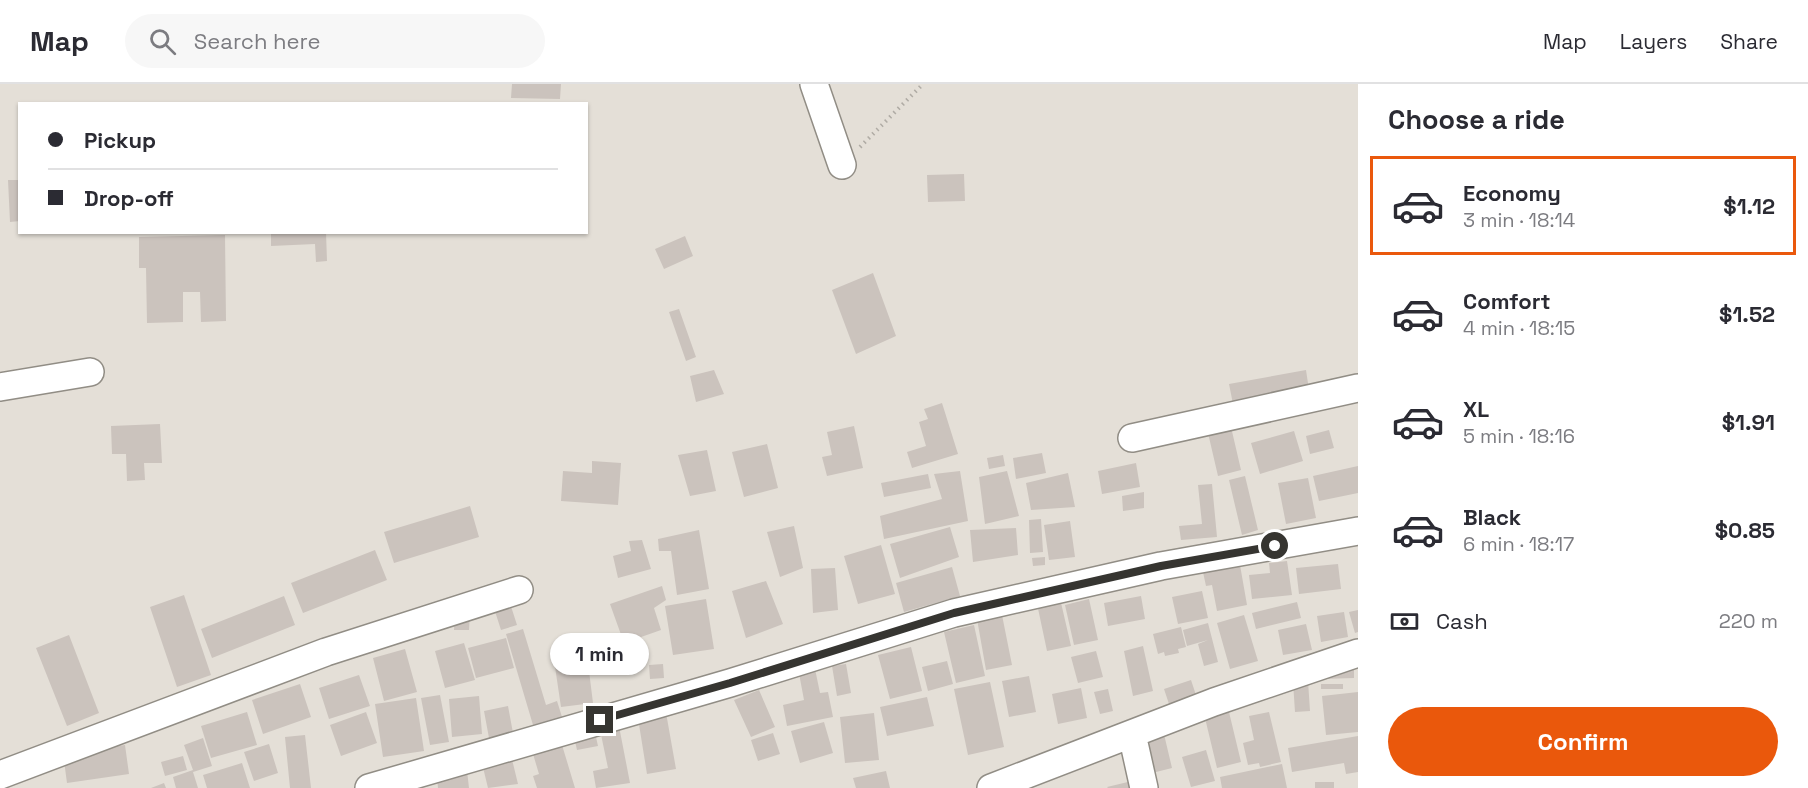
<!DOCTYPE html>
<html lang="en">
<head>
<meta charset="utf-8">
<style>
	:root { --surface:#fff; --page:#f7f7f7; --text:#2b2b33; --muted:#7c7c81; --line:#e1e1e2; --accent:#ea580c }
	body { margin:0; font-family:"Space Grotesk",sans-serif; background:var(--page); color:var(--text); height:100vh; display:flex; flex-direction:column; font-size:22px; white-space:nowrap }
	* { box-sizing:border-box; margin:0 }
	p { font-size:20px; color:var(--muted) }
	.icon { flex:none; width:33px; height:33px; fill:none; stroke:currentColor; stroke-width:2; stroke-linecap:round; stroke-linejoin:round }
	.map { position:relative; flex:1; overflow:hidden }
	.sheet { display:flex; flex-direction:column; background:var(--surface); width:450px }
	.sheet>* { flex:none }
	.banner { position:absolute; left:18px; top:18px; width:570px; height:132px; border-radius:0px; box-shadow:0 2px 4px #0004; display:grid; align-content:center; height:132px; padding:0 30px; background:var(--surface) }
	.end { position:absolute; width:27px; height:27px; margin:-14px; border:8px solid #363531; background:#fff; box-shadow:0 0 0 3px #fff }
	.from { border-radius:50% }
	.bubble { position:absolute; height:42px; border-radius:21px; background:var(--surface); box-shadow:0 2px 4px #0004; font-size:20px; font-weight:700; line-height:42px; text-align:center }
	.banner b { display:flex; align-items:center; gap:21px; height:57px; font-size:22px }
	.banner b+b { border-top:2px solid var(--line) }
	.banner i { width:15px; height:15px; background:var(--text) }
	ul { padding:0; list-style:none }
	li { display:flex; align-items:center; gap:18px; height:99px; margin:0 12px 9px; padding:0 18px; border:3px solid transparent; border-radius:0px }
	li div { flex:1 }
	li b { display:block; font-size:22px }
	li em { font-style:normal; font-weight:700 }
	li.active { border-color:var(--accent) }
	li>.icon { width:54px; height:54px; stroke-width:1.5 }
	h2 { padding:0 30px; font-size:27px; line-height:72px }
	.pay { display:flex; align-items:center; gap:15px; height:66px; padding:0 30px; font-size:22px }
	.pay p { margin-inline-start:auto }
	.primary-button { display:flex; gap:12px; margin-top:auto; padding:12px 30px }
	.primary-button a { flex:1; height:69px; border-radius:36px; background:var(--accent); color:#fff; font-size:24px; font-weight:700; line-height:69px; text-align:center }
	header { display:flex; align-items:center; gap:36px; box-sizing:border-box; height:84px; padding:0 30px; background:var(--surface); border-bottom:2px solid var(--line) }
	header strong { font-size:28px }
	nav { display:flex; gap:33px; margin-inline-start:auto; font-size:21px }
	.search { width:420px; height:54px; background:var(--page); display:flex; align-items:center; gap:15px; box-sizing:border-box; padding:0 21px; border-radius:33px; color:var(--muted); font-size:22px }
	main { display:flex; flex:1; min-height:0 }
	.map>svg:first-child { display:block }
	.building { fill:#cbc3bd }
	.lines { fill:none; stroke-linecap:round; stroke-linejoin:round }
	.minor-casing { stroke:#918d85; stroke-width:30 }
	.path { stroke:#b0aca5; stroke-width:4; stroke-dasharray:1.5 4.5; stroke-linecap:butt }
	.minor { stroke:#fff; stroke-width:27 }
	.route { stroke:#363531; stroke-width:8 }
</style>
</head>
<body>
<header>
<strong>Map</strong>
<div class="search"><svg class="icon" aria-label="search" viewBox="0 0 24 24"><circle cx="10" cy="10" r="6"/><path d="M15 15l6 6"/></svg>Search here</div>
<nav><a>Map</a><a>Layers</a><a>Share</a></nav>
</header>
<main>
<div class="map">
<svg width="1358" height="704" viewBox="0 0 1358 704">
	<rect width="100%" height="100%" fill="#e4dfd7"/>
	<!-- building -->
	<path class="building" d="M512,0H561L560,15L511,14Z
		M964,90L965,117L928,118L927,91Z
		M8,96H20V137L10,138Z
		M271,148H326L327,177L316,178L315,160L271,162Z
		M225,151L226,237L201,238L200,208H183V238L147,239L146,184H139V153Z
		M685,152L693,172L664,185L655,165Z
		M873,189L896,252L856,270L832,206Z
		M679,225L696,273L686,277L669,228Z
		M714,286L724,310L696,318L690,292Z
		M1306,286L1309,306L1233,320L1229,300Z
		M942,319L958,370L912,384L907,368L926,362L919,338L928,335L924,325Z
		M160,340L162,379H144L145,396L127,397L126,370H112L111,342Z
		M854,342L863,384L827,392L822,373L832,371L827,348Z
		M1231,343L1241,386L1218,392L1208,349Z
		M1329,346L1334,364L1310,370L1306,352Z
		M1294,347L1303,377L1260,390L1251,359Z
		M767,360L778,404L744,413L732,368Z
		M707,366L716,407L690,412L678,371Z
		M1042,369L1046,389L1016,395L1013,374Z
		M1003,371L1005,382L989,385L987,374Z
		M592,377L621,379L618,421L561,417L563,387L592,389Z
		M1136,379L1140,403L1102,410L1098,387Z
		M1358,382V409L1319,417L1313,392Z
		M960,387L968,437L884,455L880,432L942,415L934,390Z
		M1007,387L1019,432L985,440L979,393Z
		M1068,389L1075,423L1031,426L1026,399Z
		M928,390L931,404L884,413L881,399Z
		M1245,392L1258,446L1242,451L1229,396Z
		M1308,394L1316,434L1286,440L1278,399Z
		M1212,400L1217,453L1181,456L1179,442L1202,440L1198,401Z
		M1144,408V424L1123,427L1122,412Z
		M470,422L479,453L394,479L384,448Z
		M1041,435L1043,468L1030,469L1029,436Z
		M1070,437L1075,473L1049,476L1044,441Z
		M794,442L803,484L780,493L767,448Z
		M950,443L959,473L900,494L890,460Z
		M1016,444L1018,471L973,478L970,446Z
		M699,446L709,505L677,511L671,467H659L658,455Z
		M642,456L651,485L618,494L613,472L631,467L629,457Z
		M881,461L895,510L858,520L844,472Z
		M375,466L387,496L303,529L291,499Z
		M1045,473V481L1033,482L1032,474Z
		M1287,477L1292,511L1252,515L1249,491L1270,489L1269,479Z
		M1338,480L1341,505L1299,510L1296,484Z
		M1240,481L1247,521L1217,527L1212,501L1206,502L1203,488Z
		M952,483L960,512L904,528L896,499Z
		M835,484L838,526L813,529L811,485Z
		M766,497L783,540L746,554L732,507Z
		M662,502L666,516L654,524L661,546L624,559L610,520Z
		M1202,507L1208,534L1178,540L1172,513Z
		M1059,510L1071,562L1047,567L1036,515Z
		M184,511L211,591L177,603L150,523Z
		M284,512L295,541L212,574L201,545Z
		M1141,512L1145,535L1108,542L1104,519Z
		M508,513L517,541L501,546L492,518Z
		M706,515L714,565L673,571L665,522Z
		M1089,515L1098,556L1074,561L1065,521Z
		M1297,518L1301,534L1256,545L1252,529Z
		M1358,526V548L1355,549L1349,528Z
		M1344,528L1348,553L1321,558L1317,532Z
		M455,529H470L469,546H454Z
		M1002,531L1012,581L986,586L977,535Z
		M1244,531L1258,577L1230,585L1217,539Z
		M1208,539L1218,578L1204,582L1198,560L1208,556L1187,562L1183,546Z
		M1306,540L1312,566L1283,571L1278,546Z
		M974,541L985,592L956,599L944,548Z
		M1181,543L1186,563L1178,565L1179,569L1165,572L1164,568L1158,570L1153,550Z
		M523,545L546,621L557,617L562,633L533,641L506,550Z
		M69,551L99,629L67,642L36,564Z
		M506,554L514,584L476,594L468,564Z
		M464,559L475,596L445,604L435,567Z
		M1143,562L1153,607L1133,612L1124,567Z
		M911,563L922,607L890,615L878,571Z
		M405,565L417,608L384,617L373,574Z
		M1096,567L1103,593L1078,599L1071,573Z
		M587,571L593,619L561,623L554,576Z
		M947,577L953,600L928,607L922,583Z
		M663,580L664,594L650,595L649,581Z
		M814,580L820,609L828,608L833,633L787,642L783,621L804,616L798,584Z
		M846,580L851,609L837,612L832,582Z
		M1354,583V594L1321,595Z
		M359,591L370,622L329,635L319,604Z
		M1029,592L1036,628L1009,633L1002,597Z
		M1191,596L1196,611L1169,620L1164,605Z
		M1308,597L1310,627L1295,628L1293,598Z
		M990,598L1004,663L968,671L954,605Z
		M300,600L311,633L263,650L252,616Z
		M1321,600H1343V605H1321Z
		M1081,604L1087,634L1058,640L1052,610Z
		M1108,605L1113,627L1100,630L1094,608Z
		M759,606L775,643L751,653L734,616Z
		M1358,608V648L1326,651L1322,612Z
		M440,611L449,658L430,661L421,614Z
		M479,612L482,650L452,653L449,615Z
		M927,613L934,642L887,652L880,623Z
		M416,614L424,667L383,673L375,620Z
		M508,622L513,649L489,654L484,627Z
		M665,623L676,685L647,690L637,628Z
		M247,628L257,661L211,674L201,642Z
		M366,628L377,659L341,672L330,641Z
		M1229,628L1241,678L1217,684L1205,634Z
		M1269,628L1281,678L1260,683L1259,679L1248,681L1243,659L1254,656L1249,632Z
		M874,629L879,676L845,679L840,633Z
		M618,637L630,699L596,704L593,687L608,684L599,641Z
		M824,638L833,669L800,679L791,647Z
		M594,644L598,662L577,666L573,648Z
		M1163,646L1172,684L1148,690L1139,652Z
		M773,649L780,670L758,677L751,656Z
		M305,651L311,704H290L285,653Z
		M559,651L575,704H537L533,692L539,690L530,660Z
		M1358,652V688L1346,690L1344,679L1292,688L1288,664Z
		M203,654L212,682L193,688L198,704H176L173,693L193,686L184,661Z
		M269,660L278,689L254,697L244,668Z
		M125,661L129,690L67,699L63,669Z
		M509,663L518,700L488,704L480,671Z
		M1206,666L1215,697L1191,703L1182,673Z
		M183,672L187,686L165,692L161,678Z
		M466,678L469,704H438L436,681Z
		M242,679L250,704H207L203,691Z
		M1282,680L1287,704H1222L1220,693Z
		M886,687L890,704H856L853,694Z
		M1132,697L1134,704H1108L1107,703Z
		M1315,698H1334V704H1315Z
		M164,699L166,704H151Z"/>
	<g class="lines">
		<!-- minor casing -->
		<g class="minor-casing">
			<path id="minor" d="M814,0L842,81
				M0,303L90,288
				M1132,354L1358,304
				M1132,650L1144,704
				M0,691L326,568L519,506
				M369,704L730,599L954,529L1161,482L1358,447
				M991,704L1214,618L1358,569"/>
		</g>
		<!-- path -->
		<path class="path" d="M860,63L923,0"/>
		<!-- minor -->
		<use href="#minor" class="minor"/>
	</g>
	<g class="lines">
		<!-- route -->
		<path class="route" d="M600,636L730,599L954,529L1161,482L1275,462"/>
	</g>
</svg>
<i class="end from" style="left:1275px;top:462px"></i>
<i class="end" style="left:600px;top:636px"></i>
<div class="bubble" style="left:550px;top:549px;width:99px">1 min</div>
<div class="banner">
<b><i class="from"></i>Pickup</b>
<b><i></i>Drop-off</b>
</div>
</div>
<section class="sheet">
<h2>Choose a ride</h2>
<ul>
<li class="active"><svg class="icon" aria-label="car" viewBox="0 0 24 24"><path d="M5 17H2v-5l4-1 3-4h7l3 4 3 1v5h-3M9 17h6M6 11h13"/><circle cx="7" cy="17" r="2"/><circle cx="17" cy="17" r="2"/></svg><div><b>Economy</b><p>3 min · 18:14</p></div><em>$1.12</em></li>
<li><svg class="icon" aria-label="car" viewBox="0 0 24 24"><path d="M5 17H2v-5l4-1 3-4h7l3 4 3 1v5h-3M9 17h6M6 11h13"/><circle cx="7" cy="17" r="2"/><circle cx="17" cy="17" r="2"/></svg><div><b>Comfort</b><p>4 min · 18:15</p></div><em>$1.52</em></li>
<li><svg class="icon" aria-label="car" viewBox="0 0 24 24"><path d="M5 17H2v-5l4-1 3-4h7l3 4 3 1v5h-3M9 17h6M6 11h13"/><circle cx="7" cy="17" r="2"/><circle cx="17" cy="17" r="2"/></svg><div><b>XL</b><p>5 min · 18:16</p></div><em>$1.91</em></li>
<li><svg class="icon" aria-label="car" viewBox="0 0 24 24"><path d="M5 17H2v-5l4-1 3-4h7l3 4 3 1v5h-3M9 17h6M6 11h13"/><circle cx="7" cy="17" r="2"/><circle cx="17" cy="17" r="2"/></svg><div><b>Black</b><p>6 min · 18:17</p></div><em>$0.85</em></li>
</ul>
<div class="pay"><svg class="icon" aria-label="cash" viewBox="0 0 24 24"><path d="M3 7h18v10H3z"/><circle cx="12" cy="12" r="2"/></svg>Cash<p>220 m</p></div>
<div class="primary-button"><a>Confirm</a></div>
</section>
</main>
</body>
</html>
